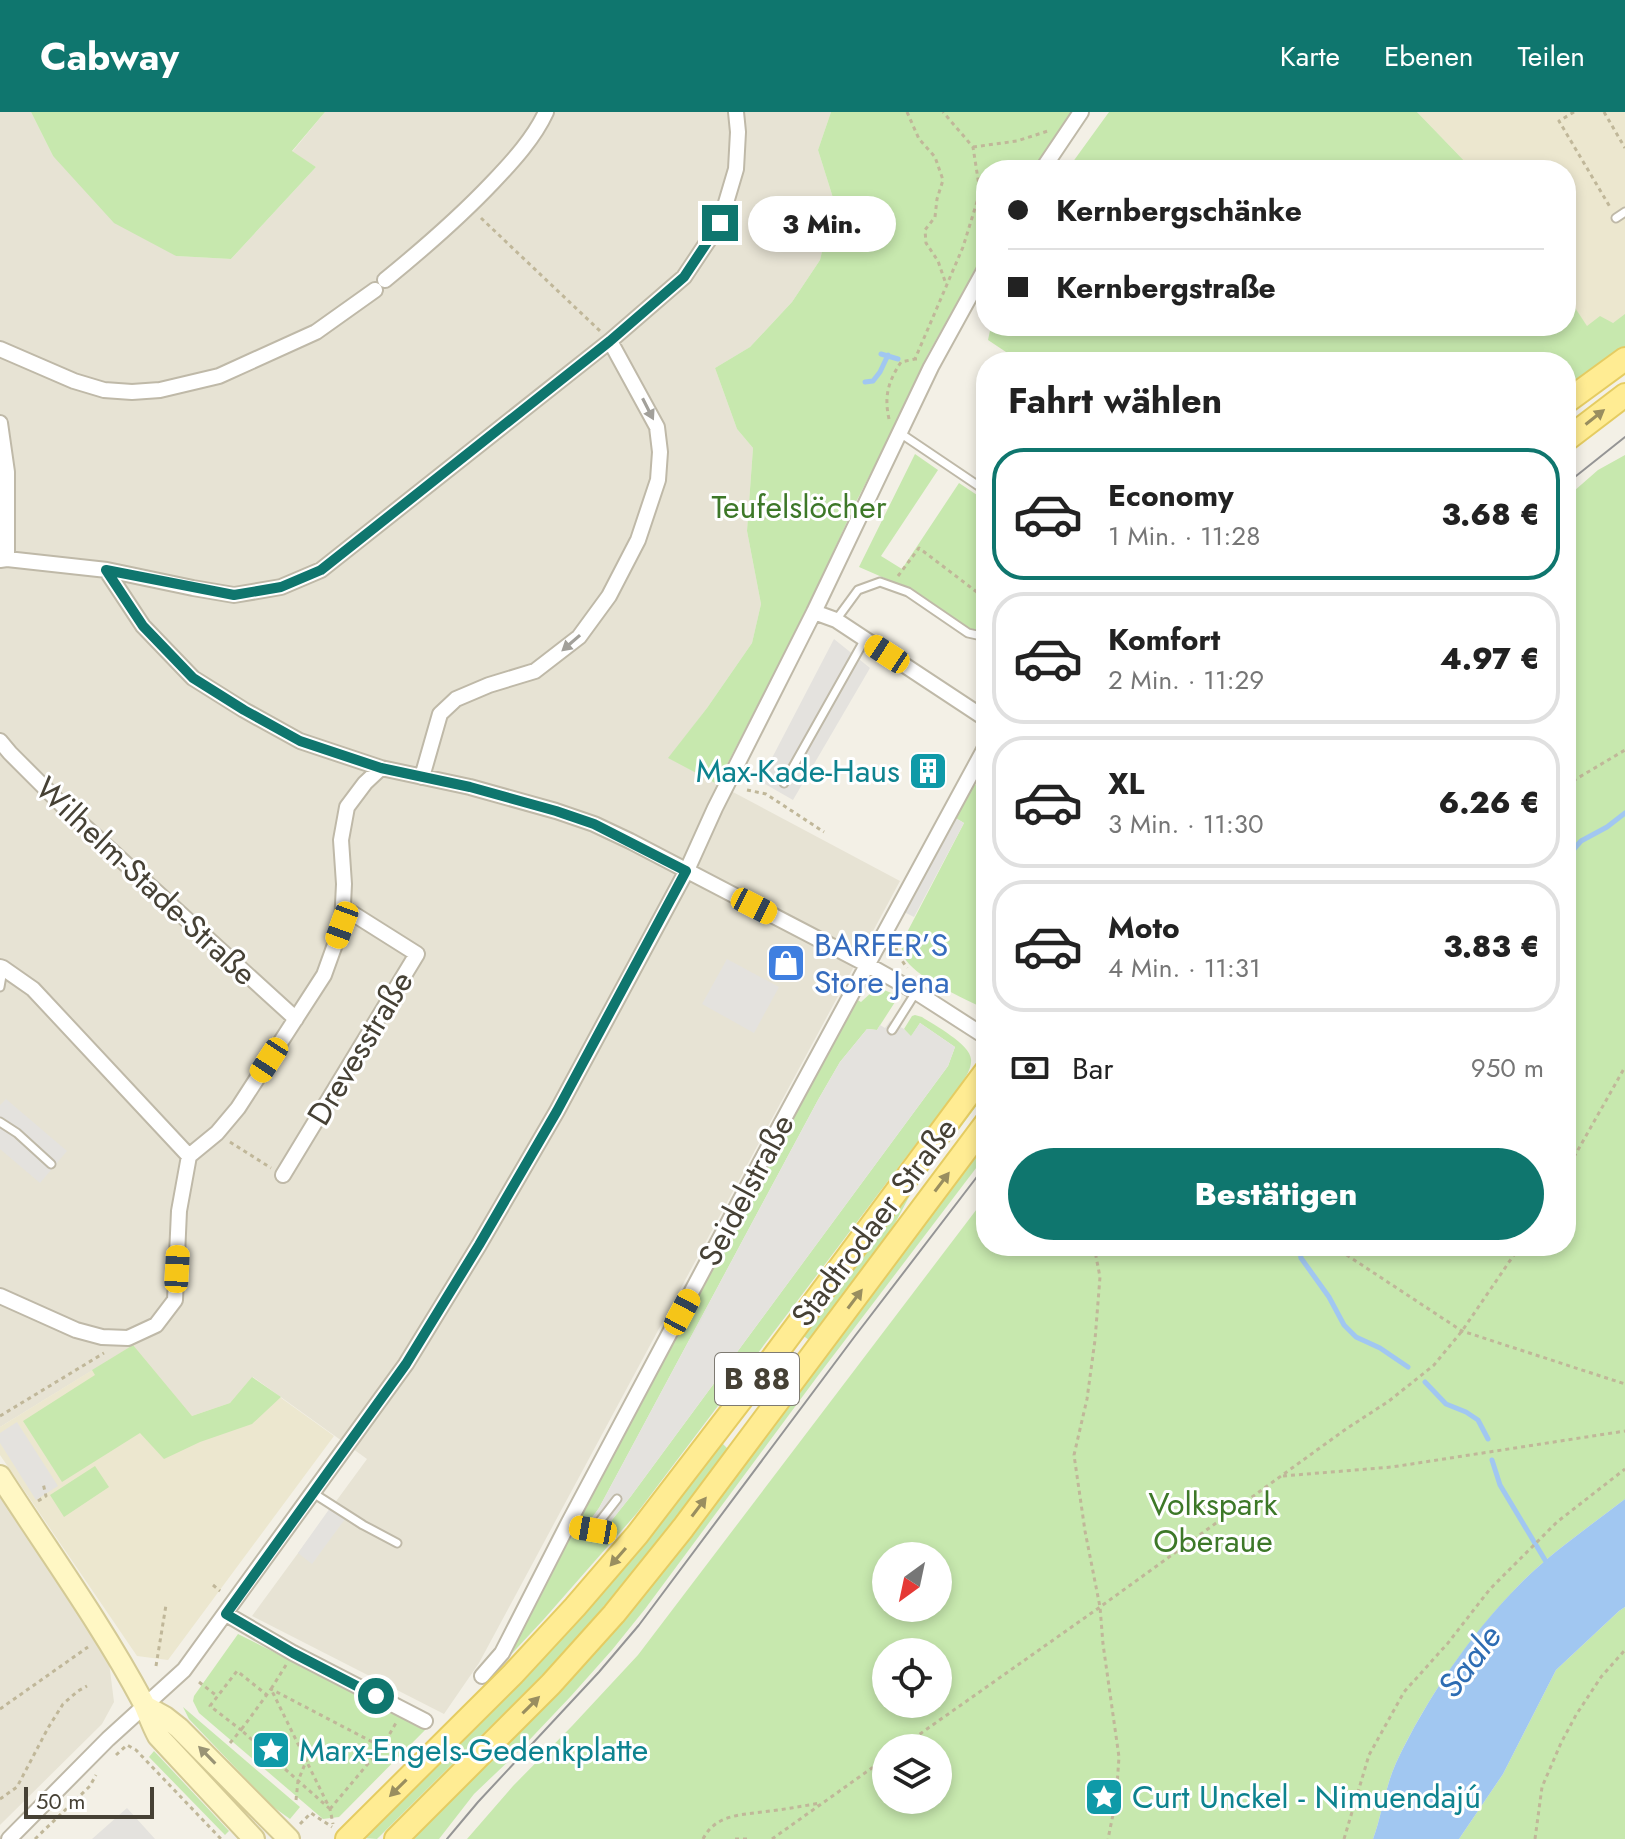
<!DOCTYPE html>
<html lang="de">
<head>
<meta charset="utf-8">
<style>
	:root { --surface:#fff; --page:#f6f6f6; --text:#222; --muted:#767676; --line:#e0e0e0; --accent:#0f766e }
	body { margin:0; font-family:Jost,sans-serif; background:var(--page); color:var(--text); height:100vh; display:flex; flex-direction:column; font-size:30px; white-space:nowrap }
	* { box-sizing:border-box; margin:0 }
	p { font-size:26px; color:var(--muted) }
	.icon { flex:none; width:44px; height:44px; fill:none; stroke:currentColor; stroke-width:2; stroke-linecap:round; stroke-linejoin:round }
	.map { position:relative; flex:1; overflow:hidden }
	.side { position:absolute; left:976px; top:240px; width:600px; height:904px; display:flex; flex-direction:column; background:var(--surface); border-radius:32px; box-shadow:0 4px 12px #0003 }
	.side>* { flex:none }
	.hud { position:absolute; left:976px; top:48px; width:600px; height:176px; border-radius:32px; box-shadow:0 4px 12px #0003; display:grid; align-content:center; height:176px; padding:0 32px; background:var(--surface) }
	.needle { width:52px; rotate:213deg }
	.controls { position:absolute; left:872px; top:1430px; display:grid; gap:16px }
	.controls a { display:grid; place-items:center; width:80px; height:80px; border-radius:50%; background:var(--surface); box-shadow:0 4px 12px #0003; font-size:40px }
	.scale { position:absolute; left:24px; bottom:20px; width:130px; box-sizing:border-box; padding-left:8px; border:4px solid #464135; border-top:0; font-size:22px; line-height:28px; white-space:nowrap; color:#464135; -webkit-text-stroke:6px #fff; paint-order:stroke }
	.end { position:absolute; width:36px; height:36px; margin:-18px; border:10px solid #0f766e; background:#fff; box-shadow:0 0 0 4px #fff }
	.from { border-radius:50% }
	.bubble { position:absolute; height:56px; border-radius:28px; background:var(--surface); box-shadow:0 4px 12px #0003; font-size:26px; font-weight:800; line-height:56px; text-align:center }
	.car { position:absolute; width:24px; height:48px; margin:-24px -12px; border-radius:10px; box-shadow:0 0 6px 2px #0007; background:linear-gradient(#f5c518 24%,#345 0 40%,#f5c518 0 76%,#345 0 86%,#f5c518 0) }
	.hud b { display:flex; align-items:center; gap:28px; height:76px; font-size:30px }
	.hud b+b { border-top:2px solid var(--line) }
	.hud i { width:20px; height:20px; background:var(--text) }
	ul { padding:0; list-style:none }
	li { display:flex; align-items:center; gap:24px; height:132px; margin:0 16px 12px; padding:0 16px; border:4px solid var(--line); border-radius:32px }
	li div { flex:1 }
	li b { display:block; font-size:30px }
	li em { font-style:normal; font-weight:800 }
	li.selected { border-color:var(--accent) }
	li>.icon { width:72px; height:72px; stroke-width:1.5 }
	h2 { padding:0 32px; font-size:36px; line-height:96px }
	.pay { display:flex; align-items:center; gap:20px; height:88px; padding:0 32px; font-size:30px }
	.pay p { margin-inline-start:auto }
	.primary-button { display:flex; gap:16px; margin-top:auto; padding:16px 32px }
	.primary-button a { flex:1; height:92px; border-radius:48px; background:var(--accent); color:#fff; font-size:32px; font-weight:800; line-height:92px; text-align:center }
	header { display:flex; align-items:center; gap:48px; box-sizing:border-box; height:112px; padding:0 40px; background:var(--accent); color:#fff }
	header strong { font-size:38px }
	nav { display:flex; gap:44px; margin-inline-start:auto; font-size:28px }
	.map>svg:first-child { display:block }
	.residential { fill:#e7e3d4 }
	.education { fill:#ece7cf }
	.green { fill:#c7e8ae; fill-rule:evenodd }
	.parking { fill:#e4e2de }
	.water { fill:#a1c7f1 }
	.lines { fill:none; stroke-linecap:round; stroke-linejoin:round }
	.stream { stroke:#a1c7f1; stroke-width:5 }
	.lane-casing { stroke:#bfb9a8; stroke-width:11 }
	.street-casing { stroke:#bfb9a8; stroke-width:18 }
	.secondary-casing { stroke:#d4ca95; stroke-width:24 }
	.primary-casing { stroke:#e5cc62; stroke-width:26 }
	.path { stroke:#c0b799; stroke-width:3; stroke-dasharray:4 4; stroke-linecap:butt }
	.lane { stroke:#fff; stroke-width:7 }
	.street { stroke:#fff; stroke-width:14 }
	.secondary { stroke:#fff7c4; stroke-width:20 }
	.primary { stroke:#ffec93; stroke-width:22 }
	.tram { stroke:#959595; stroke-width:2 }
	.oneway { fill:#a2a09a }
	.oneway2 { fill:#998e5f }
	.oneway3 { fill:#999375 }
	.route { stroke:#0f766e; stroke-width:10 }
	.labels { text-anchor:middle; stroke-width:6; stroke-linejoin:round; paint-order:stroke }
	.shield { fill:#fff; stroke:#7e7a72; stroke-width:2 }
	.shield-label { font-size:30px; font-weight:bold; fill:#464135 }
	.park-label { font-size:32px; fill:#3d7828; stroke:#fff }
	.culture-label { font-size:32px; fill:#0d838f; stroke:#fff; text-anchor:start }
	.street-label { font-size:32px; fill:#464135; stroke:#fff }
	.shop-label { font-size:32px; fill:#366cbe; stroke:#fff; text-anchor:start }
	.water-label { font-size:34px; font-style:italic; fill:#2d6cb3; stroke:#fff }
</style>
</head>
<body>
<header>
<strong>Cabway</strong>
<nav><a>Karte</a><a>Ebenen</a><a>Teilen</a></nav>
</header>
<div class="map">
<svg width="1625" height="1727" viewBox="0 0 1625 1727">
	<rect width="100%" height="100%" fill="#f3f0e6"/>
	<!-- residential -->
	<path class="residential" d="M0,0H31L53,44L176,144L231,147L316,55L292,40L325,0H831L818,38L834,89L820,148L792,190L750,235L715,256L737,317L753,336L747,419L761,492L752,531L707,596L669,646L900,769L479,1551L444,1602L252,1504L367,1347L253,1265L230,1291L192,1304L132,1234L0,1315Z
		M0,1381L109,1550L114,1590L102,1612L0,1713Z"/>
	<!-- education -->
	<path class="education" d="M1417,0H1625V204L1613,211L1587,215L1566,182V58H1473Z
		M133,1233L192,1304L230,1291L252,1265L334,1324L168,1548L137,1544L0,1343V1315Z"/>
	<!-- green -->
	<path class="green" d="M31,0H325L292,39L316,55L231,147L176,144L114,111L53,44Z
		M831,0H1071L1033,58H986V139L928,242L894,316L856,390L810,491L717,672L668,646L707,596L752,531L761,492L747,419L753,336L737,317L715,256L750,235L792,190L820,148L834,89L818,38Z
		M1109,0H1417L1473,58H1067Z
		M1566,182L1587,214L1600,204L1613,211L1625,202V234L1566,275V250H1021L988,228L991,214H1566Z
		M915,342L938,358L881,444L902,457L959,371L986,389V521L970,518L914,479L859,455Z
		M1625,343V1387C1590,1414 1552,1440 1521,1471C1471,1522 1426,1587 1396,1651C1385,1675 1382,1703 1373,1727H467L513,1674L572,1614L638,1543L986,1085V1134H1566V386L1598,358ZM886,1444H938V1496H886ZM886,1540H938V1592H886ZM886,1636H938V1688H886Z
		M986,660V897C966,888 913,864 904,845C902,841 902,836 901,832L964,711L954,705L965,685Z
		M884,878L894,882L895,890L877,918L867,917L840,950L818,988L599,1396L589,1410L582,1412L579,1409L580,1404L856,887L861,890L873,879Z
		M915,903L922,905C934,913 970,932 971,947C972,956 966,964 962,971L637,1401L544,1507L504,1550L502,1549L569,1425L590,1427L600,1423L631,1384L948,954L955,935L920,911L911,925L904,917L912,904Z
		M983,976L986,981L910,1083L892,1117L809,1228L801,1222Z
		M986,1027V1043L817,1265L645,1497L612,1538L571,1584L517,1641L474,1682L439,1727H412L579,1559L651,1474Z
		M133,1233L192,1304L230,1291L252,1265L281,1285L252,1312L200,1330L164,1347L140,1321L62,1370L23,1309L95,1263L92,1258Z
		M721,1330L728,1337L646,1444L568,1537L377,1727L362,1726Z
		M95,1354L109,1375L64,1405L50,1383Z
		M1625,1495V1727H1459L1503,1662L1556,1558L1619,1499Z
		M238,1522L426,1617L339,1705L323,1707L199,1601L193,1589L194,1584Z
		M183,1595L300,1695L290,1707L272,1694L189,1607Z
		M154,1639L229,1719L225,1723L149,1645Z"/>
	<!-- parking -->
	<path class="parking" d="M834,527L870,556L793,688L760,669Z
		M954,705L964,711L914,805L904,800Z
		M727,847L779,875L754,921L702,892Z
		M890,909L904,917L911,924L920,911L955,935L948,954L631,1384L600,1423L593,1418L589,1410L599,1396L818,988L840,950L867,917L877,918L880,913L885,916Z
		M6,987L67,1039L40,1071L0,1037V993Z
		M17,1310L58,1374L36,1388L0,1331V1321Z
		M330,1396L345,1407L312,1452L298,1441Z
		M127,1696L155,1727H92Z"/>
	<!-- water -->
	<path class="water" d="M1625,1387V1495L1619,1499L1556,1558L1503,1662L1459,1727H1373C1382,1703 1385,1675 1396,1651C1427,1586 1470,1522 1521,1471C1552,1440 1590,1414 1625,1387Z"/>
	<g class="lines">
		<!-- stream -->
		<path class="stream" d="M881,242L898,247
			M865,270L873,269L880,260L888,243
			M1566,746L1581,729L1607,715L1625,701
			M1299,1134L1301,1146L1329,1185L1344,1213L1356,1225L1380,1236L1408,1255
			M1425,1270L1446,1292L1466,1300L1478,1308L1488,1327
			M1492,1348L1500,1373L1548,1453"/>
		<!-- lane casing -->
		<g class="lane-casing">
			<path id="lane" d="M1616,106L1625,100
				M900,321L986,379
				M836,508L858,478L880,470L908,480L968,521L986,525
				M784,671L865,527
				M0,875L3,858
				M892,918L916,880
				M0,1010L17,1021L51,1052
				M313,1381L363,1413L397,1431
				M569,1410L576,1415L593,1418L617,1387"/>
		</g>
		<!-- street casing -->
		<g class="street-casing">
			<path id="street" d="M1042,58L1081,0
				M385,168C423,137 459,106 493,70C513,49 534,26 546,0
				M0,237L74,269L104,278L132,280L160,278L219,264L316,220L375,178
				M0,311L7,360V447
				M0,448L7,447L107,458L193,476L234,483L281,475L321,458L610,229L684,165L720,111L736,57L738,20L736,0
				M106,458L143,514L193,566L244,598L300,629L381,656L470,675L556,699L594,712L630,729L868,853L916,880L986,925
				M814,500L836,508L986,607
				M0,629L10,641L73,704L296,907
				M422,665L440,602L456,587L489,573L535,559L579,525L609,484L638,428L658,368L660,340L657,315L610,229
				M0,855L3,856L33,877L189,1044L179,1099L175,1188L156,1213L128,1226L102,1225L76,1218L0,1184
				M189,1044L217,1021L238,996L324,863L342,813L344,772L341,728L347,695L365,671L381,656
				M283,1063L417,842L344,796
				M226,1502L293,1541L425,1609
				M482,1564L502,1541L569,1410L774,1025L986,634
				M9,1727L108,1627L184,1558L406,1252L479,1133L557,999L687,758L715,696L814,500L931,255L986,155"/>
		</g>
		<!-- secondary casing -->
		<g class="secondary-casing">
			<path id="secondary" d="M0,1364C47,1437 102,1513 143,1590C148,1601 152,1613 158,1624L254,1727
				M145,1594L165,1605L179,1616L289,1727"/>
		</g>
		<!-- primary casing -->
		<g class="primary-casing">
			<path id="primary" d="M1566,290L1625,247
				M1566,328L1625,283
				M347,1727L513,1562L575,1495L637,1423L766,1255L986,959
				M396,1727L551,1572L614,1502L683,1416L986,1011"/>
		</g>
		<!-- path -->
		<path class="path" d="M907,0L919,27L935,45L943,68L937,87L935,105L925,118L926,131L938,149L946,172
			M1574,0L1559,9L1610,95
			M1604,0L1625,36
			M973,35L1017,29L1048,19
			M481,106L600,219
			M917,247H915L963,135L980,80L973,35L943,0
			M889,307C884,284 888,270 901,250L915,247
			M755,390L759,400L766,410
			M898,464L919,436L986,487
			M1566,673L1625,638
			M747,678L766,682L824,720
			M896,835L897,841L907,856
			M230,1030L271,1056
			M1566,1059L1625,955
			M1094,1134L1100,1165L1095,1228L1087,1287L1074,1343L1085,1419L1100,1495L1103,1532L1119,1645L1116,1688L1108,1727
			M1333,1134L1462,1219L1625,1272
			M0,1304L104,1241
			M1283,1364L1392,1355L1625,1319
			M38,1389L46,1384L43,1371
			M213,1473L220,1479
			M286,1553L271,1577L330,1697L333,1712
			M156,1554L166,1493
			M199,1570L217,1584
			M0,1597L88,1535
			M230,1631L241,1618L210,1594L237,1559L267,1583
			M900,1636L1100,1495L1346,1317L1389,1289L1434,1253L1462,1219L1520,1134
			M116,1643L127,1633L136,1638L221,1727
			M0,1687L17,1675L48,1616L63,1592L78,1579L87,1574
			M296,1688L298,1669L307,1647
			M330,1697L241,1618L271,1577L382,1635
			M330,1697L382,1635L396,1611
			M300,1712L311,1701L332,1715
			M35,1727L90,1674L96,1663
			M703,1727C716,1701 744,1703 770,1699C787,1697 803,1694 820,1691
			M735,1727H748
			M772,1727L886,1646
			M1344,1727L1369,1643L1404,1580L1448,1531L1490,1477L1557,1410L1625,1357
			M1535,1727L1542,1675L1561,1631L1576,1603L1601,1565L1625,1538"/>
		<!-- lane -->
		<use href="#lane" class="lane"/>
		<!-- street -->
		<use href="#street" class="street"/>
		<!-- secondary -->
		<use href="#secondary" class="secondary"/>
		<!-- primary -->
		<use href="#primary" class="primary"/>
		<!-- tram -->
		<path class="tram" d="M1566,372L1625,325
			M447,1727L478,1690L599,1560L639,1513L855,1224L986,1053"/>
	</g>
	<!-- one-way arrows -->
	<defs><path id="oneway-solid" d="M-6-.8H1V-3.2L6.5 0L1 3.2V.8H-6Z" transform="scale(2)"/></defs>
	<g class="oneway">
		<use href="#oneway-solid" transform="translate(648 297) rotate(63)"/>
		<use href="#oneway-solid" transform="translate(571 531) rotate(139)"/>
	</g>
	<g class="oneway2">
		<use href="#oneway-solid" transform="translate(1595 305) rotate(-38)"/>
		<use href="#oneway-solid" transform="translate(942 1070) rotate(-53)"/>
		<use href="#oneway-solid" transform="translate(855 1187) rotate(-53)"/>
		<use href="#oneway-solid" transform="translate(699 1395) rotate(-53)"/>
		<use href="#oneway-solid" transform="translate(618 1445) rotate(131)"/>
		<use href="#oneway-solid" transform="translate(531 1593) rotate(-45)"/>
		<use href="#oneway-solid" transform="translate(398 1676) rotate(135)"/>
	</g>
	<use class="oneway3" href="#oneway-solid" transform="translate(207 1643) rotate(-134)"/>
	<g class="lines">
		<!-- route -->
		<path class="route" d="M376,1584L293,1541L226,1502L406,1252L479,1133L557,999L686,759L594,712L556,699L470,675L381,656L300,629L244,598L193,566L143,514L106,458L234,483L281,475L321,458L610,229L684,165L720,111"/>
	</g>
	<!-- icons -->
	<defs>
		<g id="building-square" transform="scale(2)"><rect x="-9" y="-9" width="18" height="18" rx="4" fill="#0f9aa8" stroke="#fff"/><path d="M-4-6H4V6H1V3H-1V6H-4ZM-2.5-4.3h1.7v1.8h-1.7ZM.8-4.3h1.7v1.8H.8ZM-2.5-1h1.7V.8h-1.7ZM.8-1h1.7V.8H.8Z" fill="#fff"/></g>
		<g id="shop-square" transform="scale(2)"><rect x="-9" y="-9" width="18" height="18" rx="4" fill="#3f7fe0" stroke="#fff"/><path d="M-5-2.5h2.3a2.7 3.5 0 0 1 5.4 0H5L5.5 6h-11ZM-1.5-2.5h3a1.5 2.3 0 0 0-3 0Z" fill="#fff"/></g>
		<g id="sight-square" transform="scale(2)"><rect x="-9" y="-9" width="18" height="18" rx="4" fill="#0f9aa8" stroke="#fff"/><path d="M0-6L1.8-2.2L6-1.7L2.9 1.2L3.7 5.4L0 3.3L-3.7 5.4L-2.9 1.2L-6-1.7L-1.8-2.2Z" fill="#fff"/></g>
	</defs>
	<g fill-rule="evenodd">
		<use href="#building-square" x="928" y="659"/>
		<use href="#shop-square" x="786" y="851"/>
		<use href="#sight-square" x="271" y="1638"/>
		<use href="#sight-square" x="1104" y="1685"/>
	</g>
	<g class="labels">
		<!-- shield labels -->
		<rect class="shield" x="715" y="1241" width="84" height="52" rx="6"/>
		<g class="shield-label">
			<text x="757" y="1277">B 88</text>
		</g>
		<!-- park labels -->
		<g class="park-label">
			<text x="799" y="406">Teufelslöcher</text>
			<text x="1213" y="1403">Volkspark<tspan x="1213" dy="37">Oberaue</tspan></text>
		</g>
		<!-- culture labels -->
		<g class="culture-label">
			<text x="900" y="670" text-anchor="end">Max-Kade-Haus</text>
			<text x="299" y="1649">Marx-Engels-Gedenkplatte</text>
			<text x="1132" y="1696">Curt Unckel - Nimuendajú</text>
		</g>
		<!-- street labels -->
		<g class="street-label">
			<text transform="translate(146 769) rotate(43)" y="11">Wilhelm-Stade-Straße</text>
			<text transform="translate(360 936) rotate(-59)" y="11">Drevesstraße</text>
			<text transform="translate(746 1078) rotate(-62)" y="11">Seidelstraße</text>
			<text transform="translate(874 1110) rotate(-53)" y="11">Stadtrodaer Straße</text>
		</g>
		<!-- shop labels -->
		<g class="shop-label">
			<text x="814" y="844">BARFER’S<tspan x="814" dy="37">Store Jena</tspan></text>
		</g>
		<!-- water labels -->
		<g class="water-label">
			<text transform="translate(1469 1549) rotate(-53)" y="12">Saale</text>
		</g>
	</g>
</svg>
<div class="controls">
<a><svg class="needle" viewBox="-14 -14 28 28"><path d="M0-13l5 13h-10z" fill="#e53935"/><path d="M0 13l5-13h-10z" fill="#767676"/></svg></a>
<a><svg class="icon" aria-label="locate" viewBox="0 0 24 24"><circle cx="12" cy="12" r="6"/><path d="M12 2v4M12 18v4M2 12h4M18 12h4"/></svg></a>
<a><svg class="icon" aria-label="layers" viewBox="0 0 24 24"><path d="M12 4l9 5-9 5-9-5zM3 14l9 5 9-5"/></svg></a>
</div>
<div class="scale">50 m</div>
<i class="end from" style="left:376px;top:1584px"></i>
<i class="end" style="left:720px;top:111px"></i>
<div class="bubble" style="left:748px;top:84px;width:148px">3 Min.</div>
<i class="car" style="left:887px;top:542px;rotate:303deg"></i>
<i class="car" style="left:754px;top:794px;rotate:117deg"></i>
<i class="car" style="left:342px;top:813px;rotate:200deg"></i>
<i class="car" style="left:269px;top:948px;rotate:213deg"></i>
<i class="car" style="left:177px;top:1157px;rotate:3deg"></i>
<i class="car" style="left:682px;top:1200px;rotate:28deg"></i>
<i class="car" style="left:593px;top:1418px;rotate:280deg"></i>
<div class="hud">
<b><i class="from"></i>Kernbergschänke</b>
<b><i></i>Kernbergstraße</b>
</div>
<section class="side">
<h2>Fahrt wählen</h2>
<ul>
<li class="selected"><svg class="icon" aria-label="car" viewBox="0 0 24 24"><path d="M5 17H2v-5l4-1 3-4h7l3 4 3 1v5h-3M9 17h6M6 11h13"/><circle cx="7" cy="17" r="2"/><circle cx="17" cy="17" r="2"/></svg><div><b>Economy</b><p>1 Min. · 11:28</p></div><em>3.68 €</em></li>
<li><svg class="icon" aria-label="car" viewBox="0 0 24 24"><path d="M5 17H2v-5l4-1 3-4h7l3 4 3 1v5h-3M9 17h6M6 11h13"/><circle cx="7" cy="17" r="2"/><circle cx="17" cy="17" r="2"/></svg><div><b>Komfort</b><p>2 Min. · 11:29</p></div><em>4.97 €</em></li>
<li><svg class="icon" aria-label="car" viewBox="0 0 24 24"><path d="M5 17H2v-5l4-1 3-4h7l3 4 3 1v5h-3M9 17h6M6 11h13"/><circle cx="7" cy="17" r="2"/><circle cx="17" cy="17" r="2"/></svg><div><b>XL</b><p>3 Min. · 11:30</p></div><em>6.26 €</em></li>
<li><svg class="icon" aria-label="car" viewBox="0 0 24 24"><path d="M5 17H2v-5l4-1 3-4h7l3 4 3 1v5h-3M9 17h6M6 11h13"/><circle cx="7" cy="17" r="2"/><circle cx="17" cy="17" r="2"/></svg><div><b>Moto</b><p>4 Min. · 11:31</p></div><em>3.83 €</em></li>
</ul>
<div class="pay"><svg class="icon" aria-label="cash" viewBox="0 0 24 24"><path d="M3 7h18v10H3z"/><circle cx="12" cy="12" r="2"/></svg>Bar<p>950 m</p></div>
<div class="primary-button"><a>Bestätigen</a></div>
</section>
</div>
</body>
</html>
